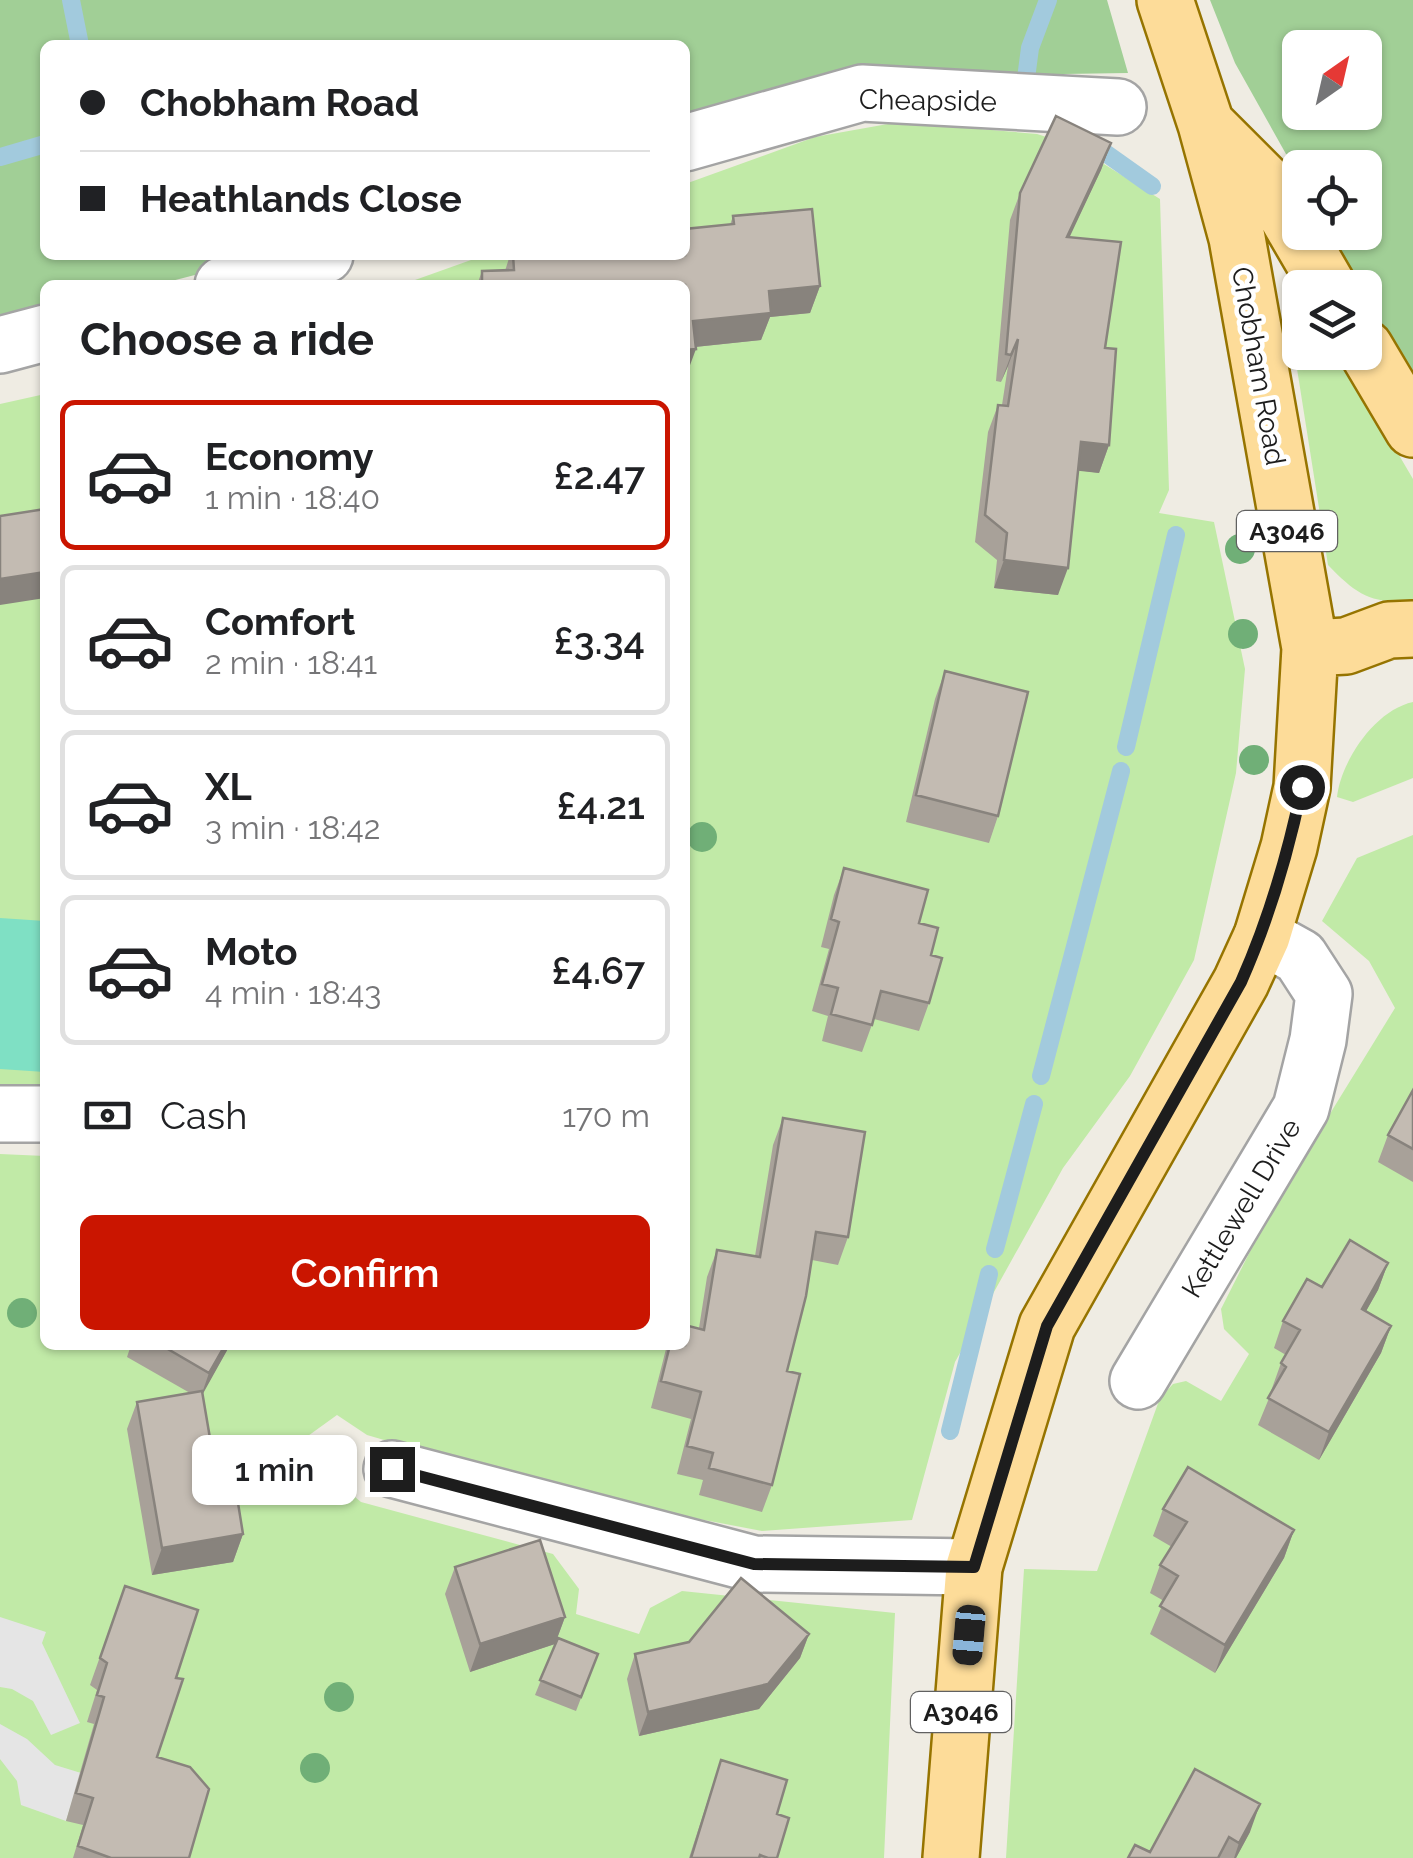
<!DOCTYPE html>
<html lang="en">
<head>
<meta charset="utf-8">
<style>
	:root { --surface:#fff; --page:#f2f2f2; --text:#202124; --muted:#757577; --line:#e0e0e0; --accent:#ca1500 }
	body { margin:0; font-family:Raleway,sans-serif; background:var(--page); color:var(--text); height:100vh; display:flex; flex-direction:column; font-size:38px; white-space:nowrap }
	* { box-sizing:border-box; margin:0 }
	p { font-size:32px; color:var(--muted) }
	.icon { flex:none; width:55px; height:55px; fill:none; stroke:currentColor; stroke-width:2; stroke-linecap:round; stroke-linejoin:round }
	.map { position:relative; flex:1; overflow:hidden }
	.side { position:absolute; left:40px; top:280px; width:650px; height:1070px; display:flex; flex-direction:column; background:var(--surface); border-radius:15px; box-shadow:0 2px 8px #0004 }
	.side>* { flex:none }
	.banner { position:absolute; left:40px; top:40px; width:650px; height:220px; border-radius:15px; box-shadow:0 2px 8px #0004; display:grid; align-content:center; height:220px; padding:0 40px; background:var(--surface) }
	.needle { width:65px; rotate:34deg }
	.buttons { position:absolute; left:1282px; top:30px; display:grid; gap:20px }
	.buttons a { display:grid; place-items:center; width:100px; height:100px; border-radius:15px; background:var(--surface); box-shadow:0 2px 8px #0004; font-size:50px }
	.end { position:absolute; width:45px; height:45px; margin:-22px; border:12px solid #1d1d1d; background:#fff; box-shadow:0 0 0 5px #fff }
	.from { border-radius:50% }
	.bubble { position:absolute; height:70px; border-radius:15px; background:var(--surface); box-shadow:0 2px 8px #0004; font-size:32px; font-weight:600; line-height:70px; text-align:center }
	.car { position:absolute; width:30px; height:60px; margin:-30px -15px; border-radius:12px; box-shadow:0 0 8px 2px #0007; background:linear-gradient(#222 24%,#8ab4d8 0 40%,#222 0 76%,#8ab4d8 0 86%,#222 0) }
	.banner b { display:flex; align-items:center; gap:35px; height:95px; font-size:38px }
	.banner b+b { border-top:2px solid var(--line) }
	.banner i { width:25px; height:25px; background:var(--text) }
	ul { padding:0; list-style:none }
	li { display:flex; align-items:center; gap:30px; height:150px; margin:0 20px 15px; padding:0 20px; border:5px solid var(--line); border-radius:15px }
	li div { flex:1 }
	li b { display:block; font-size:38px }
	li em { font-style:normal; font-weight:600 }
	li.active { border-color:var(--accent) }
	li>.icon { width:90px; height:90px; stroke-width:1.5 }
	h2 { padding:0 40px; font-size:45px; line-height:120px }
	.pay { display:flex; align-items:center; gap:25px; height:110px; padding:0 40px; font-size:38px }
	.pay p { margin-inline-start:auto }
	.cta { display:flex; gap:20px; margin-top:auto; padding:20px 40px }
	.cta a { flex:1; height:115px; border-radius:15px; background:var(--accent); color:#fff; font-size:40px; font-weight:600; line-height:115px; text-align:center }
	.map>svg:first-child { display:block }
	.grass { fill:#c1eaa7 }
	.forest { fill:#a1cf96; fill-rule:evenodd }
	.pitch { fill:#7fe0c4 }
	.parking { fill:#e5e5e5 }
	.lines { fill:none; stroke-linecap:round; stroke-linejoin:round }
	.stream { stroke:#a2cadd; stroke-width:18 }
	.minor-casing { stroke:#a4a4a4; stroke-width:60 }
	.major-casing { stroke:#967400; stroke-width:60 }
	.minor { stroke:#fff; stroke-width:55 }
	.major { stroke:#fddc99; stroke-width:55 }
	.tree { fill:#70af77 }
	.wall { fill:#a8a199 }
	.shaded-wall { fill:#88837d }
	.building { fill:#c3bbb2; stroke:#88837d; stroke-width:2.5 }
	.route { stroke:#1d1d1d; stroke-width:12 }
	.labels { text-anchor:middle; stroke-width:9; stroke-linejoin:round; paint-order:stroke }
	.shield { fill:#fff; stroke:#616161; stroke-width:2.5 }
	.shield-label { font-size:25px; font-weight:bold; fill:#1d1d1d }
	.street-label { font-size:28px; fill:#1d1d1d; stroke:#fff }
</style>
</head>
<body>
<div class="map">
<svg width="1413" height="1858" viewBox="0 0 1413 1858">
	<rect width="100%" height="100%" fill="#efece3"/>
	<!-- grass -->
	<path class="grass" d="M899,122L1037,134L1075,146L1160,199L1169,490L1159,513L1214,522L1245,669L1236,773L1194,960L1130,1076L1063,1168L955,1362L912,1520L762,1531L573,1495L367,1435L337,1415L294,1446L361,1502L553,1554L579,1589L576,1614L639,1634L650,1608L682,1591L895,1613L884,1858H0V1154L45,1156V1345H685V285H401L485,255H685V184L815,137Z
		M1296,278L1300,288V352L1339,353L1413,479V601C1371,604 1357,595 1328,565L1283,280Z
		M45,394V1091L0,1087V404Z
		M1413,702V778L1353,802L1337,797C1341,761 1375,710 1413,702Z
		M1413,835V1858H1006L1024,1569L1097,1571L1160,1398L1173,1384L1186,1381L1221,1401L1249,1354L1224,1329L1221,1309L1272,1208L1395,1008L1369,961L1322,921L1357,858Z"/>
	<!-- forest -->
	<path class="forest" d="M0,0H1107L1128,73L882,77L685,135V45H45V255H272L156,285H45V312L0,324Z
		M1210,0H1413V382L1365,296V288L1360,287L1330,233L1365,232V168H1300V179L1235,63ZM1300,48H1365V112H1300Z"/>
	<!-- pitch -->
	<path class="pitch" d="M0,918L45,921V1072L0,1069Z"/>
	<!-- parking -->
	<path class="parking" d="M0,1617L46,1632L42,1643L80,1723L51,1735L33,1701L12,1689L0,1687Z
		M0,1724L27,1739L55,1765L81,1773L66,1821L21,1805L17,1781L0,1759Z"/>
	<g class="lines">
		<!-- stream -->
		<path class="stream" d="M71,0L80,45
			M1025,86L1030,48L1048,0
			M1086,143L1097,147L1152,186
			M0,157L45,144
			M1126,747L1176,535
			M1041,1076L1121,771
			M995,1249L1034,1104
			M950,1431L989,1274"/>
		<!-- minor casing -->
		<g class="minor-casing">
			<path id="minor" d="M685,143L862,93L1118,107
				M223,285L325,255
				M0,345L45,333
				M0,1114H45
				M1138,1381L1301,1108L1318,1040L1324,994L1300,957L1262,936
				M392,1469L754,1564L974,1567"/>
		</g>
		<!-- major casing -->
		<g class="major-casing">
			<path id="major" d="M1208,126L1272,190L1329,288
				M1365,348L1413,429
				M1310,648L1346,646L1389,630L1413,629
				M951,1858L974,1567L1047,1326L1241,982L1262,936L1289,847L1302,787L1310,648L1237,238L1206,124L1165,0"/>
		</g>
		<!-- minor -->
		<use href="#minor" class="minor"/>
		<!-- major -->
		<use href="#major" class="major"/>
	</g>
	<!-- trees -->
	<g class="tree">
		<circle cx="1240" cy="549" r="15"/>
		<circle cx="1243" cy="634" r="15"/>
		<circle cx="1254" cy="760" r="15"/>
		<circle cx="702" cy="837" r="15"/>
		<circle cx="22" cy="1313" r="15"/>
		<circle cx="339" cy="1697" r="15"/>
		<circle cx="315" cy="1768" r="15"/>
	</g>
	<!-- wall -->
	<path class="wall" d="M1111,143L1101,170L1069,237L1105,348L1109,445L1099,473L1078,470L1058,595L994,588L997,560L975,542L988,432L998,405H1002L1008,366L1001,382L996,381L1010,220L1020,193Z
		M733,216L820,286L810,313L770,317L761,340L695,347L686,376L685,285H477L482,271H505L510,255H685L730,225Z
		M945,671L998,816L989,843L906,822L935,699Z
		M844,868L919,923L931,955L929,1003L919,1031L874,1019L862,1052L822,1041L828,1016L812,1011L829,949L821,947L834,895Z
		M1413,1090V1182L1378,1162L1388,1135Z
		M783,1118L848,1237L838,1265L812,1260L787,1371L772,1485L762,1512L699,1495L703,1480L677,1474L691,1419L651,1408L667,1345H685L699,1328L707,1277L717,1250L755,1256L773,1145Z
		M1388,1263L1378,1290L1366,1311L1391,1326L1381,1353L1319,1460L1258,1425L1272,1391H1271L1281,1363L1286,1355L1274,1348L1283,1321L1322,1287Z
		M131,1345H230L202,1394L212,1450L243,1534L233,1562L152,1575L127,1429L137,1402L190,1393L127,1357Z
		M1163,1509L1294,1530L1284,1558L1215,1673L1150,1634L1164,1601L1150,1593L1160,1565L1172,1547L1153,1536Z
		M455,1567L565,1617L555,1644L470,1672L445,1594Z
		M125,1586L176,1678L157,1757L189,1858H73L83,1825L66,1821L94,1724L87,1722L97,1690L90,1685Z
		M809,1634L800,1658L759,1709L639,1736L627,1679L635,1654Z
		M558,1638L598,1654L576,1711L535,1695Z
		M721,1760L777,1814V1858H689Z
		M1250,1832L1236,1858H1128L1150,1852Z"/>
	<!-- shaded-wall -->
	<path class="shaded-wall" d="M1111,143L1101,170L1057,264L1067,237Z
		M820,286L810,313L770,317L761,340L685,348L693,321L769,291Z
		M1018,339L1008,366L1001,382L1011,355Z
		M696,349L686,376H685V350Z
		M1081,442L1109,445L1099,473L1071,470Z
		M1004,560L1068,568L1058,595L994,588Z
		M45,572V598L0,605V579Z
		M1388,1263L1378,1290L1352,1336L1362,1309Z
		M1391,1326L1381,1353L1319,1460L1329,1432Z
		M225,1345H230L200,1399L209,1373Z
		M1294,1530L1284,1558L1215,1673L1225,1645Z
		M243,1534L233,1562L152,1575L162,1548Z
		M565,1617L555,1644L470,1672L480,1644Z
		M809,1634L800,1658L759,1709L639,1736L648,1712Z
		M1260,1804L1250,1832L1236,1858H1234L1239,1843Z"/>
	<!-- building -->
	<path class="building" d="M1056,116L1111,143L1067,237L1121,242L1105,348L1116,349L1109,445L1081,442L1068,568L1004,560L1007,533L985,515L998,405L1008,406L1018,339L1011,355L1006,354L1020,193Z
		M812,209L820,286L769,291L771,313L693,321L696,349L685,350V285H482V271L514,270L513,255H685V229L734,224L733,216Z
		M45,509V572L0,579V516Z
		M945,671L1028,692L998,816L916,795Z
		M844,868L928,890L919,923L938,928L931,955L942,958L929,1003L881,991L872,1025L831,1014L838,988L822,984L839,922L831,919Z
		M1413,1090V1149L1388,1135Z
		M783,1118L865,1132L848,1237L816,1232L806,1296L787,1371L800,1374L772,1485L709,1468L713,1453L687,1446L701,1392L661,1381L670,1345H685V1325L704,1330L717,1250L760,1257Z
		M1350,1240L1388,1263L1362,1309L1391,1326L1329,1432L1268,1398L1286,1367L1281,1363L1300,1330L1283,1321L1307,1279L1322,1287Z
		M161,1345H225L209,1373Z
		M202,1391L212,1450L229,1447L243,1534L162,1548L137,1402Z
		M1188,1467L1294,1530L1225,1645L1160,1606L1178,1576L1160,1565L1187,1522L1163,1509Z
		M540,1540L565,1617L480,1644L455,1567Z
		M741,1578L809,1634L768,1684L648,1712L635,1654L689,1642Z
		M125,1586L198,1610L176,1678L183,1679L157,1757L190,1767L209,1789L189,1858H111L78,1846L93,1798L76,1793L104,1697L97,1695L107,1663L100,1658Z
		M558,1638L598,1654L581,1697L540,1680Z
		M721,1760L787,1780L777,1814L789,1818L777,1858H768L760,1855L759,1858H691Z
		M1195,1769L1260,1804L1239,1843L1229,1837L1218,1858H1128L1135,1845L1150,1852Z"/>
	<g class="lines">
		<!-- route -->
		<path class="route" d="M392,1469L754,1564L974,1567L1047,1326L1241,982C1269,919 1288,854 1302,787"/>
	</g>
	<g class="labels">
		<!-- shield labels -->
		<g class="shield">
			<rect x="1237" y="511" width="100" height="40" rx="8"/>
			<rect x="911" y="1692" width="100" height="40" rx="8"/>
		</g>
		<g class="shield-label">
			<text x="1287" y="540">A3046</text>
			<text x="961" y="1721">A3046</text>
		</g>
		<!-- street labels -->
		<g class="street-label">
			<text transform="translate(928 100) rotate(1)" y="10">Cheapside</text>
			<text transform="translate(1259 366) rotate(80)" y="10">Chobham Road</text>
			<text transform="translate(1241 1208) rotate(-59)" y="10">Kettlewell Drive</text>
		</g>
	</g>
</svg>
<div class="buttons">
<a><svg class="needle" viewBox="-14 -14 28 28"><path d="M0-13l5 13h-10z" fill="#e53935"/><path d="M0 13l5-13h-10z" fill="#757577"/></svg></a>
<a><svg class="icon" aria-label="locate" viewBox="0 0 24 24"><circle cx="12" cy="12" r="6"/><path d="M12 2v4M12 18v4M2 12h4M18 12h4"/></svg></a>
<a><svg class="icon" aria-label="layers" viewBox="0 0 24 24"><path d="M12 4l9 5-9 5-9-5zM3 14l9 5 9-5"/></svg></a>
</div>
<i class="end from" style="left:1302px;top:787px"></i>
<i class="end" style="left:392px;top:1469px"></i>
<div class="bubble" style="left:192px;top:1435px;width:165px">1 min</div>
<i class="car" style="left:969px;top:1635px;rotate:185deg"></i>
<div class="banner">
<b><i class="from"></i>Chobham Road</b>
<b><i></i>Heathlands Close</b>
</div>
<section class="side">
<h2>Choose a ride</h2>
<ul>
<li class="active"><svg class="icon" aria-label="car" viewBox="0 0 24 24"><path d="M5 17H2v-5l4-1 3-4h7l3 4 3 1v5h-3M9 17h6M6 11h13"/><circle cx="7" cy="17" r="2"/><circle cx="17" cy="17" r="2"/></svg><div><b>Economy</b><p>1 min · 18:40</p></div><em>£2.47</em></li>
<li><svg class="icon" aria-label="car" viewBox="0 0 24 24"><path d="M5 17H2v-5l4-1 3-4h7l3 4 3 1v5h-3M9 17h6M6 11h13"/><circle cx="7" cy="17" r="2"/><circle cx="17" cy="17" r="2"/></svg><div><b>Comfort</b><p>2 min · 18:41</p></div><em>£3.34</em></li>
<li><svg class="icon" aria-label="car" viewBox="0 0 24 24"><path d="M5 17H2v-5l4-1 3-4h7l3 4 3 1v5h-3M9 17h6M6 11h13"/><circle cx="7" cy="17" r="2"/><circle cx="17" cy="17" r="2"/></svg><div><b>XL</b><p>3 min · 18:42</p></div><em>£4.21</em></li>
<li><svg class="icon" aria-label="car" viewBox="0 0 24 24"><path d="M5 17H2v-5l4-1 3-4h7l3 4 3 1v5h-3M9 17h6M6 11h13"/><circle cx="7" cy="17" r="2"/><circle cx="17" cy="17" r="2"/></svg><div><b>Moto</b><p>4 min · 18:43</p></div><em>£4.67</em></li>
</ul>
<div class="pay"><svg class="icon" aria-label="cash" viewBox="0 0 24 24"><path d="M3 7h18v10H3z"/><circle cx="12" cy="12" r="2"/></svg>Cash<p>170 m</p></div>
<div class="cta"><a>Confirm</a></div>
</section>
</div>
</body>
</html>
